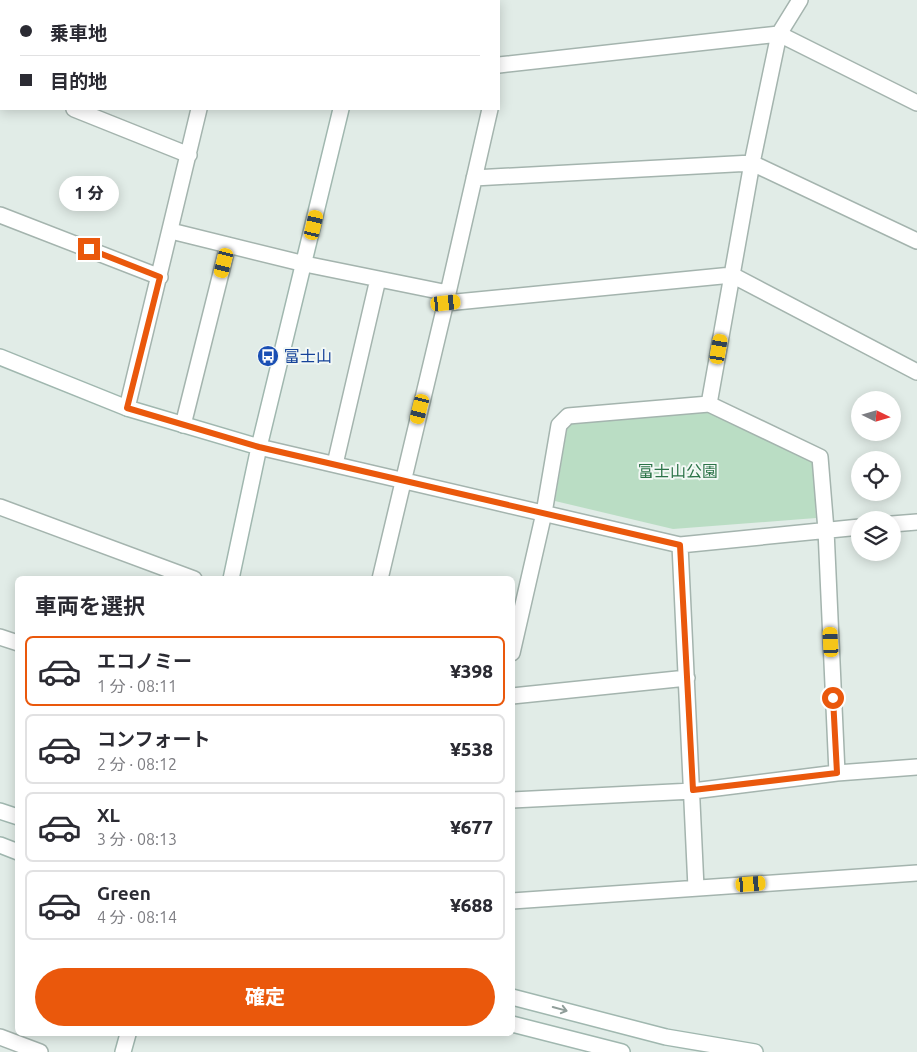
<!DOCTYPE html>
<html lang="ja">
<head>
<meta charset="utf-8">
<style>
	:root { --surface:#fff; --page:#f2f2f3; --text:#2b2b33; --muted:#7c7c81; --line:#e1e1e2; --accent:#ea580c }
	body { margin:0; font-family:Ubuntu,"Noto Sans JP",sans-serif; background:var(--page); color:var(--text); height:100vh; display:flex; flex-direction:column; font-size:19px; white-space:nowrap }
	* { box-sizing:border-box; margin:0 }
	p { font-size:16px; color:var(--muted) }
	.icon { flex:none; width:28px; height:28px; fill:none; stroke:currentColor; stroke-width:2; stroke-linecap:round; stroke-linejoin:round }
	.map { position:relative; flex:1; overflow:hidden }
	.panel { position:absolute; left:15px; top:576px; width:500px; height:460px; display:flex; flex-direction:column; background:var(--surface); border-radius:8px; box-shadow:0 2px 12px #0003 }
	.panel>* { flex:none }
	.hud { position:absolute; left:0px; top:0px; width:500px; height:110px; box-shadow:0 2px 12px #0003; display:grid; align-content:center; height:110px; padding:0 20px; background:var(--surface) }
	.needle { width:32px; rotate:95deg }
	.fabs { position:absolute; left:851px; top:391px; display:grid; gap:10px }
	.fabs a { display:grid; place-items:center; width:50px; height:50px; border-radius:50%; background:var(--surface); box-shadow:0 2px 12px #0003; font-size:25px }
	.end { position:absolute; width:22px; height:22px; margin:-11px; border:6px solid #ea580c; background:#fff; box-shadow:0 0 0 2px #fff }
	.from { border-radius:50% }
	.bubble { position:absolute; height:35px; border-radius:18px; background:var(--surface); box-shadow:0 2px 12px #0003; font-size:16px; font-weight:800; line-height:35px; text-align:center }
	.car { position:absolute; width:15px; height:30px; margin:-15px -8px; border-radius:6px; box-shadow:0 0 4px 1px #0007; background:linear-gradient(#f5c518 24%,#345 0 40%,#f5c518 0 76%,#345 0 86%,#f5c518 0) }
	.hud b { display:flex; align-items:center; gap:18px; height:48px; font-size:19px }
	.hud b+b { border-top:1px solid var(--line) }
	.hud i { width:12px; height:12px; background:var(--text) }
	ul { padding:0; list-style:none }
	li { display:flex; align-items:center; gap:15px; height:70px; margin:0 10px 8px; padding:0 10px; border:2px solid var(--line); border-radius:8px }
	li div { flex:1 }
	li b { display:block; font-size:19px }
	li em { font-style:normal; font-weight:800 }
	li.selected { border-color:var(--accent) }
	li>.icon { width:45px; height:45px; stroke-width:1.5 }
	h2 { padding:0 20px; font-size:22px; line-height:60px }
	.cta { display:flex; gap:10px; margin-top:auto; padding:10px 20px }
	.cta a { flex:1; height:58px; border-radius:30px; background:var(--accent); color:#fff; font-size:20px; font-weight:800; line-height:58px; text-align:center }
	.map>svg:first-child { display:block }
	.green { fill:#baddc4 }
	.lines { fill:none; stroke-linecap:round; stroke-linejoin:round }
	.street-casing { stroke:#a4b4ae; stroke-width:18 }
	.secondary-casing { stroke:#a0b7af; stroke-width:18 }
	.street { stroke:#fff; stroke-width:15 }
	.secondary { stroke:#fff; stroke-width:15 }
	.oneway { stroke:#909e9a }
	.route { stroke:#ea580c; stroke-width:6 }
	.labels { text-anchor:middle; stroke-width:4; stroke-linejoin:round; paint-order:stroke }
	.transit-label { font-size:16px; fill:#164399; stroke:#f2f8f5; text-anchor:start }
	.park-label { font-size:16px; fill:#2c7348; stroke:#f2f8f5 }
</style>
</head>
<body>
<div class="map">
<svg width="917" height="1052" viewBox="0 0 917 1052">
	<rect width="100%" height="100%" fill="#e1ece7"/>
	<!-- green -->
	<path class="green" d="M708,412L813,460L816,518L673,529L555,501L568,423Z"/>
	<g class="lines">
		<!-- street casing -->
		<g class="street-casing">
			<path id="street" d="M170,0L173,1
				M499,65L779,34L917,103
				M0,79H1
				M74,109L189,155
				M474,178L752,163L917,241
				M0,215L160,277
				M171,231L305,264L448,293
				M446,303L732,275L917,372
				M709,404L752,163L779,34L800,0
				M127,408L199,109
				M183,425L228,245
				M259,447L680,545L860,527
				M335,464L378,279
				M0,507L194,579
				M892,524L917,522
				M680,545L696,888
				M380,579L448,293L490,109
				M0,637L18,643
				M512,653L544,513L559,425L568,416L709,404L820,457L826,530L837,773
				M512,696L687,678
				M512,800L693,791L837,773L917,767
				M512,901L917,873
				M0,1037L40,1052"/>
		</g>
		<!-- secondary casing -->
		<g class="secondary-casing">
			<path id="secondary" d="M366,1L367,0
				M0,357L127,408L259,447
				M231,579L259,447L341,109
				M0,811L18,817
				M0,845L18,852
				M512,997L666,1037L755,1052
				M512,1024L622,1052
				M123,1052L128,1034"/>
		</g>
		<!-- street -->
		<use href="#street" class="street"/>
		<!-- secondary -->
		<use href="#secondary" class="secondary"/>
	</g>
	<!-- one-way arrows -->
	<defs><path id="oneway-shaft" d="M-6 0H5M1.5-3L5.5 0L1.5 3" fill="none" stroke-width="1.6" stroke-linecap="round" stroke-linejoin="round" transform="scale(1.25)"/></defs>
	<use class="oneway" href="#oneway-shaft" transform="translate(560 1009) rotate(15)"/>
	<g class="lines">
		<!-- route -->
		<path class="route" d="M89,249L160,277L127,408L259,447L680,545L693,790L837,773L833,698"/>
	</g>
	<!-- icons -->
	<defs>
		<g id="bus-disc" transform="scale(1.125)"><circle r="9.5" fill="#1a4fb4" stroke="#f2f8f5"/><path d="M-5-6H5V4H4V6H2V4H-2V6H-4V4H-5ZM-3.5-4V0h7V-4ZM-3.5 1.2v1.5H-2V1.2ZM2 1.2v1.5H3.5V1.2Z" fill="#fff"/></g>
	</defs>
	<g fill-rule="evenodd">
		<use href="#bus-disc" x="268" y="356"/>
	</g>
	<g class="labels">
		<!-- transit labels -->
		<g class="transit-label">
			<text x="284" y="362">富士山</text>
		</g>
		<!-- park labels -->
		<g class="park-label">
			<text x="678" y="477">富士山公園</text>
		</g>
	</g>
</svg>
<div class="fabs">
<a><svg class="needle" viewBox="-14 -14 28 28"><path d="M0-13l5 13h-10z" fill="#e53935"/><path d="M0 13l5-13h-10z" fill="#7c7c81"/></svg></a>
<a><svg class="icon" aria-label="locate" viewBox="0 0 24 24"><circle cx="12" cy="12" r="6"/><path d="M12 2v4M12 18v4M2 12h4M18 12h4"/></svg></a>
<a><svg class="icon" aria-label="layers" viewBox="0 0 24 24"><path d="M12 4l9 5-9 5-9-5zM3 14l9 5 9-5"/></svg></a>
</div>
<i class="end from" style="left:833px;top:698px"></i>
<i class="end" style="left:89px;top:249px"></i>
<div class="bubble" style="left:59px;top:176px;width:60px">1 分</div>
<i class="car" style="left:314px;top:225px;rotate:13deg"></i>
<i class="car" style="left:224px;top:263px;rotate:194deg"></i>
<i class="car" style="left:446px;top:303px;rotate:84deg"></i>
<i class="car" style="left:719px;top:349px;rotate:10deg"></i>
<i class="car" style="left:420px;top:409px;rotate:194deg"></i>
<i class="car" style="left:831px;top:642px;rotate:357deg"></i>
<i class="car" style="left:751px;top:884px;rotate:86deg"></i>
<div class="hud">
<b><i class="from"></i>乗車地</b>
<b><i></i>目的地</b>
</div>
<section class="panel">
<h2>車両を選択</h2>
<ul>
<li class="selected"><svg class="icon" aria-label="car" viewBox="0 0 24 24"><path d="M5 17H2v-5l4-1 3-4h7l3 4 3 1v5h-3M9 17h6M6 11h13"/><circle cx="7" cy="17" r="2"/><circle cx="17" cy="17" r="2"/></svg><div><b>エコノミー</b><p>1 分 · 08:11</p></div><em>¥398</em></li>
<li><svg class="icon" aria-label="car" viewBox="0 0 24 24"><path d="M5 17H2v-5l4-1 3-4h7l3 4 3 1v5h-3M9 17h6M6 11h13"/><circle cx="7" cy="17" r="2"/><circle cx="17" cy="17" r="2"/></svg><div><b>コンフォート</b><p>2 分 · 08:12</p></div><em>¥538</em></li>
<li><svg class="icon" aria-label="car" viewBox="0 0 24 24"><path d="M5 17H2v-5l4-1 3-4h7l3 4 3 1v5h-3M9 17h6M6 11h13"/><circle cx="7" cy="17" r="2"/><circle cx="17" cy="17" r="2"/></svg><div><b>XL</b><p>3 分 · 08:13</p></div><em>¥677</em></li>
<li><svg class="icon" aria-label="car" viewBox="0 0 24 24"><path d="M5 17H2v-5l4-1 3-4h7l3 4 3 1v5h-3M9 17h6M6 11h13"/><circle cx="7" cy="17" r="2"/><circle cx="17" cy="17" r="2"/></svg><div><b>Green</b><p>4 分 · 08:14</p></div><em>¥688</em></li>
</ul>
<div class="cta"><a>確定</a></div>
</section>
</div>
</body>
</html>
